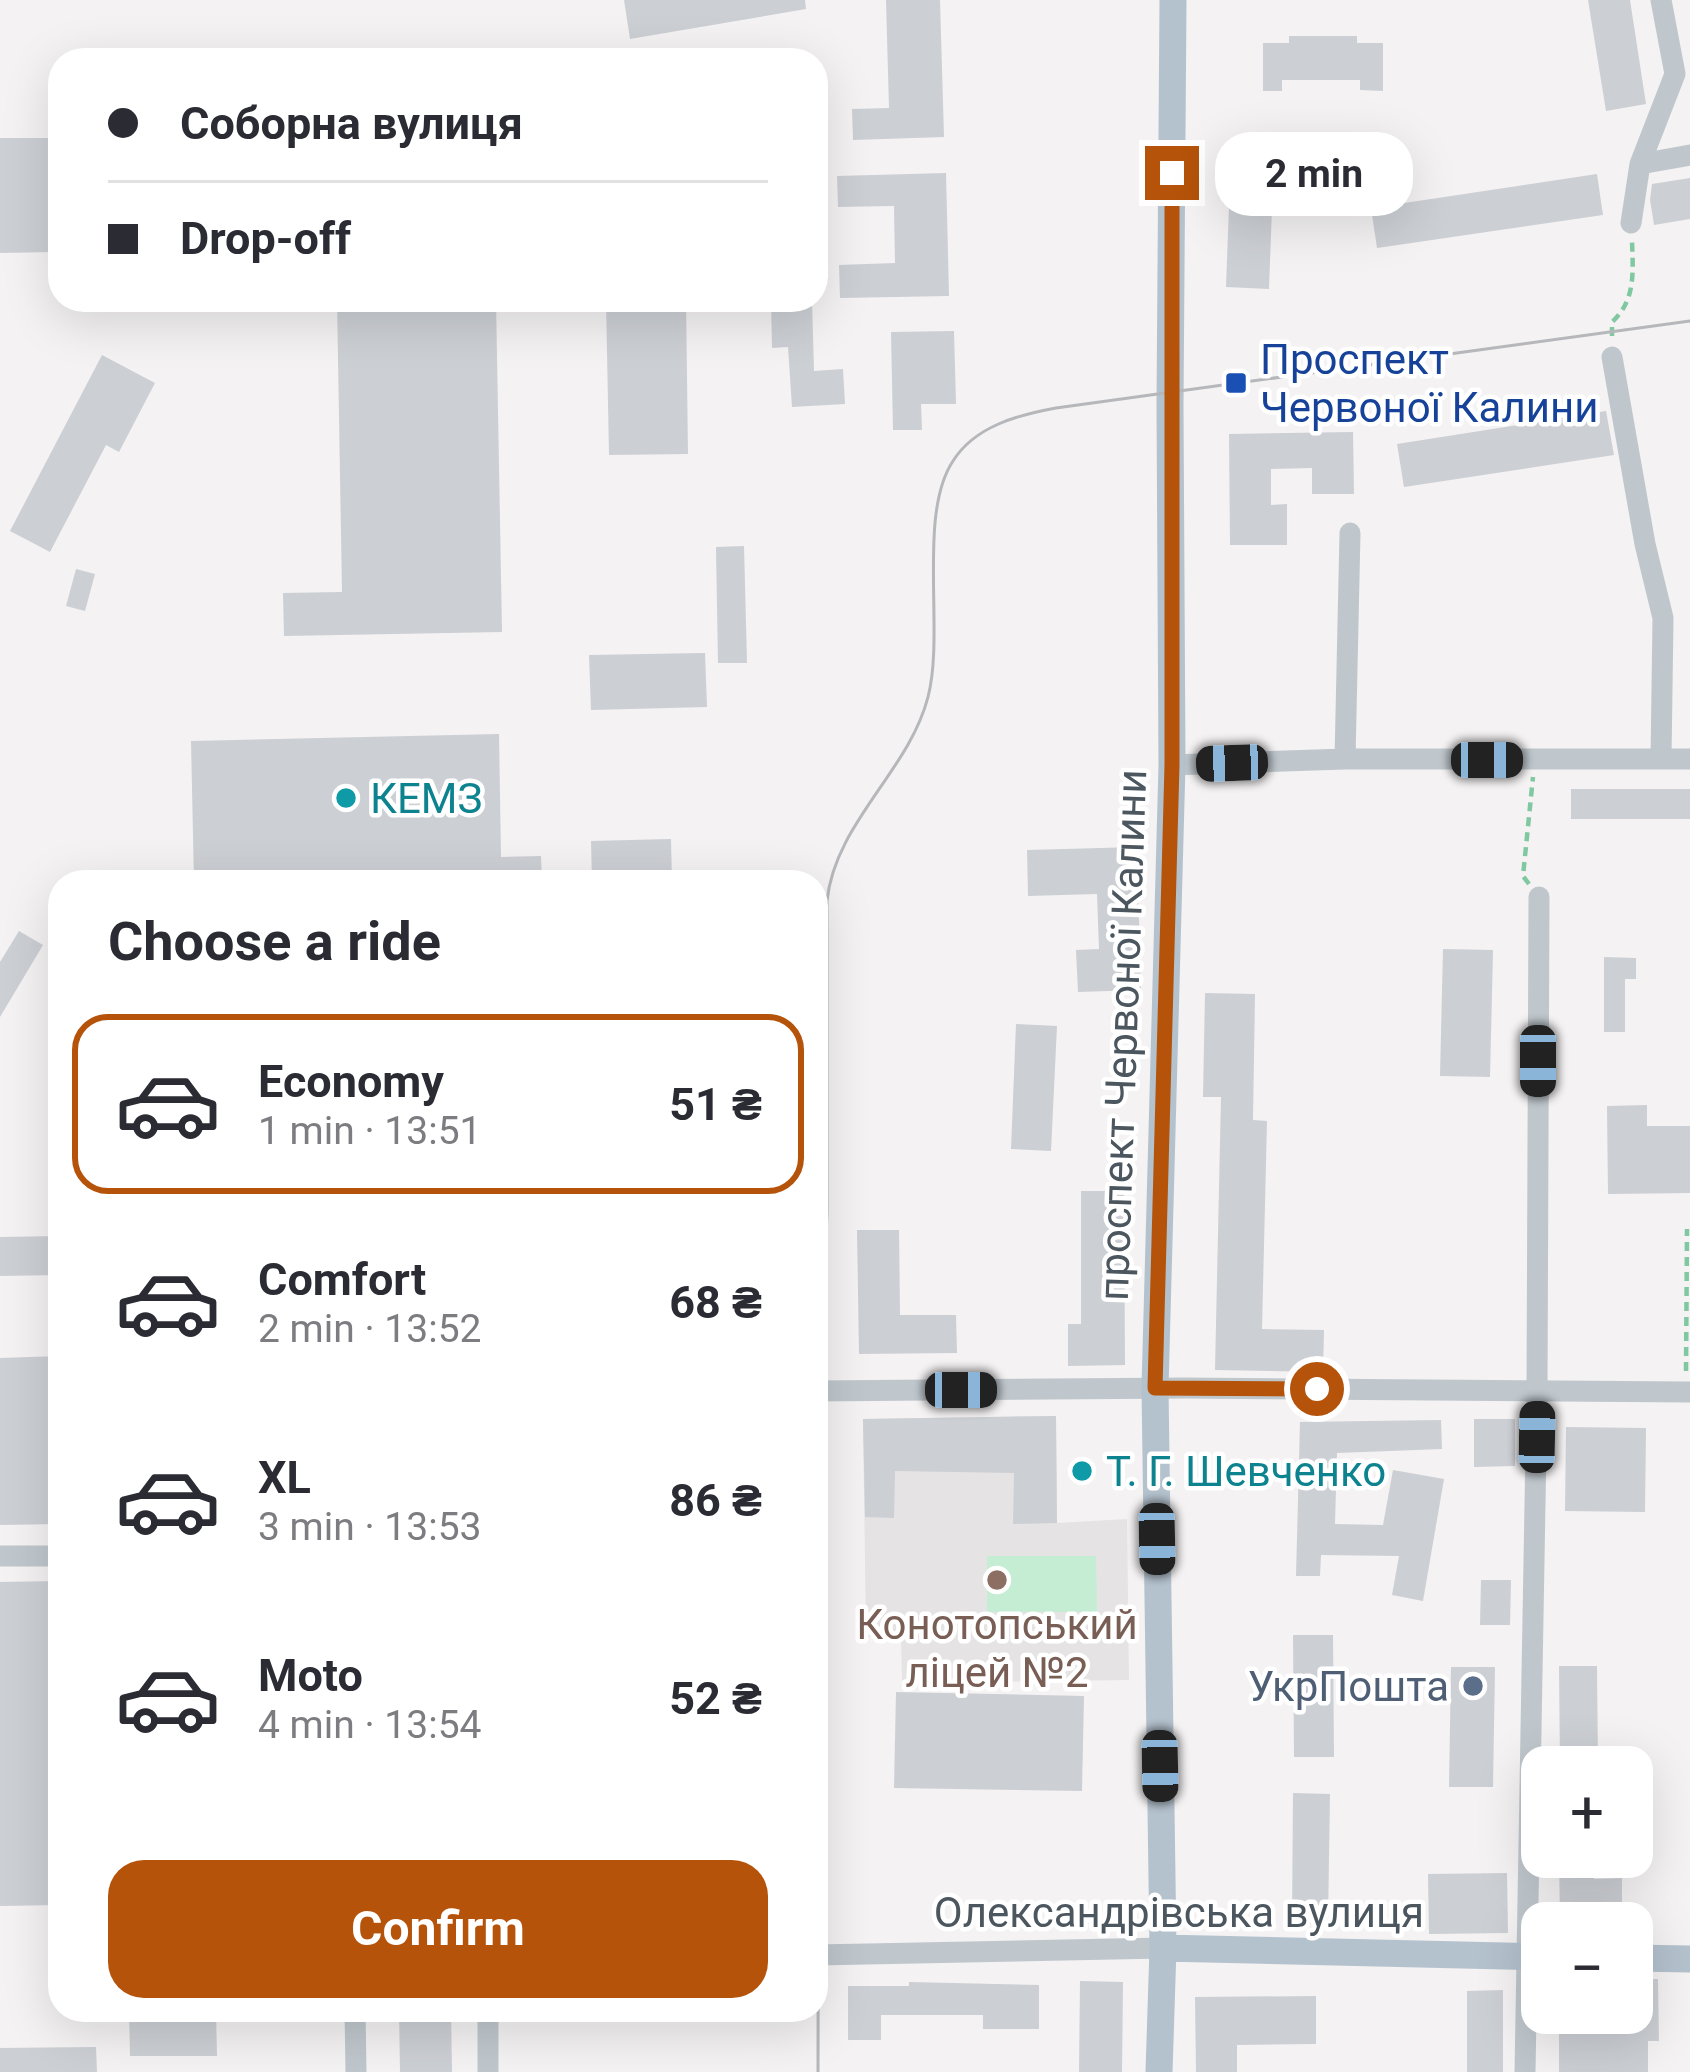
<!DOCTYPE html>
<html lang="en">
<head>
<meta charset="utf-8">
<style>
	:root { --surface:#fff; --page:#f7f7f7; --text:#2b2b33; --muted:#7c7c81; --line:#e1e1e2; --accent:#b45309 }
	body { margin:0; font-family:Roboto,sans-serif; background:var(--page); color:var(--text); height:100vh; display:flex; flex-direction:column; font-size:45px; white-space:nowrap }
	* { box-sizing:border-box; margin:0 }
	p { font-size:39px; color:var(--muted) }
	.icon { flex:none; width:66px; height:66px; fill:none; stroke:currentColor; stroke-width:2; stroke-linecap:round; stroke-linejoin:round }
	.map { position:relative; flex:1; overflow:hidden }
	.details { position:absolute; left:48px; top:870px; width:780px; height:1152px; display:flex; flex-direction:column; background:var(--surface); border-radius:36px; box-shadow:0 12px 48px #0002 }
	.details>* { flex:none }
	.hud { position:absolute; left:48px; top:48px; width:780px; height:264px; border-radius:36px; box-shadow:0 12px 48px #0002; display:grid; align-content:center; height:264px; padding:0 60px; background:var(--surface) }
	.tools { position:absolute; left:1521px; top:1746px; display:grid; gap:24px }
	.tools a { display:grid; place-items:center; width:132px; height:132px; border-radius:24px; background:var(--surface); box-shadow:0 12px 48px #0002; font-size:60px }
	.end { position:absolute; width:54px; height:54px; margin:-27px; border:15px solid #b45309; background:#fff; box-shadow:0 0 0 6px #fff }
	.from { border-radius:50% }
	.bubble { position:absolute; height:84px; border-radius:36px; background:var(--surface); box-shadow:0 12px 48px #0002; font-size:39px; font-weight:700; line-height:84px; text-align:center }
	.car { position:absolute; width:36px; height:72px; margin:-36px -18px; border-radius:15px; box-shadow:0 0 9px 3px #0007; background:linear-gradient(#222 24%,#8ab4d8 0 40%,#222 0 76%,#8ab4d8 0 86%,#222 0) }
	.hud b { display:flex; align-items:center; gap:42px; height:114px; font-size:45px }
	.hud b+b { border-top:3px solid var(--line) }
	.hud i { width:30px; height:30px; background:var(--text) }
	ul { padding:0; list-style:none }
	li { display:flex; align-items:center; gap:36px; height:180px; margin:0 24px 18px; padding:0 36px; border:6px solid transparent; border-radius:36px }
	li div { flex:1 }
	li b { display:block; font-size:45px }
	li em { font-style:normal; font-weight:700 }
	li.selected { border-color:var(--accent) }
	li>.icon { width:108px; height:108px; stroke-width:1.5 }
	h2 { padding:0 60px; font-size:54px; line-height:144px }
	.action { display:flex; gap:24px; margin-top:auto; padding:24px 60px }
	.action a { flex:1; height:138px; border-radius:36px; background:var(--accent); color:#fff; font-size:48px; font-weight:700; line-height:138px; text-align:center }
	.map>svg:first-child { display:block }
	.education { fill:#e5e3e3 }
	.green { fill:#c5edd3 }
	.building { fill:#cccfd4 }
	.lines { fill:none; stroke-linecap:round; stroke-linejoin:round }
	.path { stroke:#80c8a1; stroke-width:4.5; stroke-dasharray:9 6; stroke-linecap:butt }
	.minor { stroke:#bfc7cd; stroke-width:21 }
	.major { stroke:#b4c2ce; stroke-width:27 }
	.tram { stroke:#b5b7bb; stroke-width:3 }
	.route { stroke:#b45309; stroke-width:15 }
	.transit-dot { fill:#1a4fb4; stroke:#fff; stroke-width:4.5 }
	.culture-dot { fill:#0f9aa8; stroke:#fff; stroke-width:4.5 }
	.education-dot { fill:#8d6e63; stroke:#fff; stroke-width:4.5 }
	.service-dot { fill:#5c6f8a; stroke:#fff; stroke-width:4.5 }
	.labels { text-anchor:middle; stroke-width:9; stroke-linejoin:round; paint-order:stroke }
	.transit-label { font-size:42px; fill:#164399; stroke:#fff; text-anchor:start }
	.culture-label { font-size:42px; fill:#0d838f; stroke:#fff; text-anchor:start }
	.street-label { font-size:42px; fill:#4b565e; stroke:#fff }
	.education-label { font-size:42px; fill:#785e54; stroke:#fff }
	.service-label { font-size:42px; fill:#4e5e75; stroke:#fff; text-anchor:end }
</style>
</head>
<body>
<div class="map">
<svg width="1690" height="2072" viewBox="0 0 1690 2072">
	<rect width="100%" height="100%" fill="#f4f2f2"/>
	<!-- education -->
	<path class="education" d="M1056,1416L1057,1523L1127,1519L1129,1680L902,1683L901,1637H866L863,1419Z"/>
	<!-- green -->
	<path class="green" d="M987,1556H1096L1097,1612H987Z"/>
	<!-- building -->
	<path class="building" d="M624,0H805L806,9L630,39Z
		M886,0H940L944,137L853,140L852,109L889,108Z
		M1588,0H1630L1646,104L1606,111Z
		M1289,36H1357V43H1383V91L1360,90V80H1282V91H1263V43H1289Z
		M0,138H53L54,252L0,253Z
		M946,173L949,296L840,298L839,265L895,263L894,206L838,207L837,176Z
		M1597,174L1603,215L1377,248L1371,208Z
		M1690,178V219L1654,225L1650,200L1652,184Z
		M1230,179L1273,181L1269,289L1226,287Z
		M337,300H496L502,632L284,636L283,593L342,592Z
		M606,300H686L688,454L609,455Z
		M771,300H812L814,371L843,369L845,404L792,407L788,347L772,348Z
		M954,331L956,404H921L922,430H893L891,332Z
		M102,355L155,383L119,452L106,445L50,552L10,531Z
		M1606,411L1614,455L1404,487L1397,444Z
		M1353,432L1354,494H1312V468L1271,469V505L1287,504V545H1230L1229,434Z
		M744,546L747,663H718L716,547Z
		M76,569L95,574L85,611L66,606Z
		M705,653L707,707L591,710L589,655Z
		M499,734L501,857L541,856L542,882H194L191,741Z
		M1571,789H1690V819H1571Z
		M671,839L672,882H592L591,841Z
		M1137,847L1141,990L1078,992L1076,950L1099,949L1097,894L1028,896L1027,850Z
		M19,931L43,945L0,1017V962Z
		M1443,949L1493,950L1490,1077L1440,1076Z
		M1604,957L1636,958V979H1625V1032H1604Z
		M1205,993L1255,994L1253,1120L1267,1121L1262,1329L1324,1330L1323,1372L1215,1370L1221,1097H1203Z
		M1016,1024L1057,1026L1051,1151L1011,1149Z
		M1647,1105V1126H1690V1193L1608,1194L1607,1106Z
		M1081,1191H1124L1125,1365L1068,1366V1324H1081Z
		M857,1230H899L900,1315H956L957,1353L859,1354Z
		M60,1236V1275L0,1276V1237Z
		M60,1356V1524L0,1525V1358Z
		M1056,1416L1057,1523L1013,1524L1014,1473L895,1471L894,1518L865,1517L863,1419Z
		M1474,1419H1515V1466L1474,1467Z
		M1441,1420L1442,1449L1337,1453L1335,1524L1383,1525L1393,1470L1444,1479L1423,1601L1392,1595L1399,1556L1321,1555L1320,1576H1296L1300,1422Z
		M1566,1427L1646,1428L1645,1512L1565,1511Z
		M1481,1580H1511L1510,1625H1480Z
		M60,1581V1905L0,1906V1582Z
		M1293,1635H1333L1334,1757H1294Z
		M1559,1666H1597L1598,1767H1560Z
		M1451,1667H1495L1493,1787H1449Z
		M896,1692L1084,1696L1082,1791L894,1788Z
		M1293,1793L1330,1794L1328,1924H1292Z
		M1559,1857H1594V1879L1622,1878V1906H1594V1923H1560Z
		M1507,1873L1508,1933L1429,1934L1428,1874Z
		M1632,1979H1658L1659,2041H1648V2072H1559V2013H1632Z
		M1080,1981L1123,1982L1122,2072H1079Z
		M909,1982L1039,1985V2029H983V2015H881V2040H848V1986H909Z
		M1503,1990V2072H1467V1991Z
		M1316,1996V2044L1237,2045V2072H1196L1195,1997Z
		M129,2010H216L217,2056H130Z
		M399,2010H451L452,2072H400Z
		M96,2047L97,2072H0V2048Z"/>
	<g class="lines">
		<!-- path -->
		<path class="path" d="M1612,336V322C1636,300 1633,272 1632,241
			M1529,884L1523,876L1533,777
			M1686,1371L1687,1229"/>
		<!-- minor -->
		<path class="minor" d="M1640,164L1675,74L1661,0
			M1631,223L1640,164L1690,155
			M1612,357L1645,544L1663,618L1661,759
			M1345,759L1350,533
			M1172,765L1345,759H1690
			M816,1391L1185,1388L1690,1392
			M0,1556H60
			M816,1955L1163,1948
			M355,2010L356,2072
			M488,2010V2072
			M1525,2072L1537,1390L1539,897"/>
		<!-- major -->
		<path class="major" d="M1163,1948L1542,1957
			M1632,1958L1690,1959
			M1159,2072L1163,1948L1155,1388L1172,765L1170,405L1173,0"/>
		<!-- tram -->
		<path class="tram" d="M818,2072L819,1391L827,1213V901C835,823 909,771 928,697C945,632 917,515 953,461C975,426 1018,415 1056,408L1690,321"/>
	</g>
	<g class="lines">
		<!-- route -->
		<path class="route" d="M1172,173V765L1155,1388L1317,1389"/>
	</g>
	<!-- markers -->
	<rect class="transit-dot" x="1224" y="371" width="24" height="24" rx="6"/>
	<g class="culture-dot">
		<circle cx="346" cy="798" r="12"/>
		<circle cx="1082" cy="1471" r="12"/>
	</g>
	<circle class="education-dot" cx="997" cy="1580" r="12"/>
	<circle class="service-dot" cx="1473" cy="1686" r="12"/>
	<g class="labels">
		<!-- transit labels -->
		<g class="transit-label">
			<text x="1260" y="374">Проспект<tspan x="1260" dy="48">Червоної Калини</tspan></text>
		</g>
		<!-- culture labels -->
		<g class="culture-label">
			<text x="370" y="813">КЕМЗ</text>
			<text x="1106" y="1486">Т. Г. Шевченко</text>
		</g>
		<!-- street labels -->
		<g class="street-label">
			<text transform="translate(1122 1035) rotate(-88)" y="15">проспект Червоної Калини</text>
			<text x="1179" y="1927">Олександрівська вулиця</text>
		</g>
		<!-- education labels -->
		<g class="education-label">
			<text x="997" y="1639">Конотопський<tspan x="997" dy="48">ліцей №2</tspan></text>
		</g>
		<!-- service labels -->
		<g class="service-label">
			<text x="1449" y="1701">УкрПошта</text>
		</g>
	</g>
</svg>
<div class="tools">
<a>+</a>
<a>−</a>
</div>
<i class="end from" style="left:1317px;top:1389px"></i>
<i class="end" style="left:1172px;top:173px"></i>
<div class="bubble" style="left:1215px;top:132px;width:198px">2 min</div>
<i class="car" style="left:1487px;top:760px;rotate:90deg"></i>
<i class="car" style="left:1232px;top:763px;rotate:268deg"></i>
<i class="car" style="left:1538px;top:1061px;rotate:180deg"></i>
<i class="car" style="left:961px;top:1390px;rotate:90deg"></i>
<i class="car" style="left:1537px;top:1437px;rotate:1deg"></i>
<i class="car" style="left:1157px;top:1539px;rotate:179deg"></i>
<i class="car" style="left:1160px;top:1766px;rotate:179deg"></i>
<div class="hud">
<b><i class="from"></i>Соборна вулиця</b>
<b><i></i>Drop-off</b>
</div>
<section class="details">
<h2>Choose a ride</h2>
<ul>
<li class="selected"><svg class="icon" aria-label="car" viewBox="0 0 24 24"><path d="M5 17H2v-5l4-1 3-4h7l3 4 3 1v5h-3M9 17h6M6 11h13"/><circle cx="7" cy="17" r="2"/><circle cx="17" cy="17" r="2"/></svg><div><b>Economy</b><p>1 min · 13:51</p></div><em>51 ₴</em></li>
<li><svg class="icon" aria-label="car" viewBox="0 0 24 24"><path d="M5 17H2v-5l4-1 3-4h7l3 4 3 1v5h-3M9 17h6M6 11h13"/><circle cx="7" cy="17" r="2"/><circle cx="17" cy="17" r="2"/></svg><div><b>Comfort</b><p>2 min · 13:52</p></div><em>68 ₴</em></li>
<li><svg class="icon" aria-label="car" viewBox="0 0 24 24"><path d="M5 17H2v-5l4-1 3-4h7l3 4 3 1v5h-3M9 17h6M6 11h13"/><circle cx="7" cy="17" r="2"/><circle cx="17" cy="17" r="2"/></svg><div><b>XL</b><p>3 min · 13:53</p></div><em>86 ₴</em></li>
<li><svg class="icon" aria-label="car" viewBox="0 0 24 24"><path d="M5 17H2v-5l4-1 3-4h7l3 4 3 1v5h-3M9 17h6M6 11h13"/><circle cx="7" cy="17" r="2"/><circle cx="17" cy="17" r="2"/></svg><div><b>Moto</b><p>4 min · 13:54</p></div><em>52 ₴</em></li>
</ul>
<div class="action"><a>Confirm</a></div>
</section>
</div>
</body>
</html>
